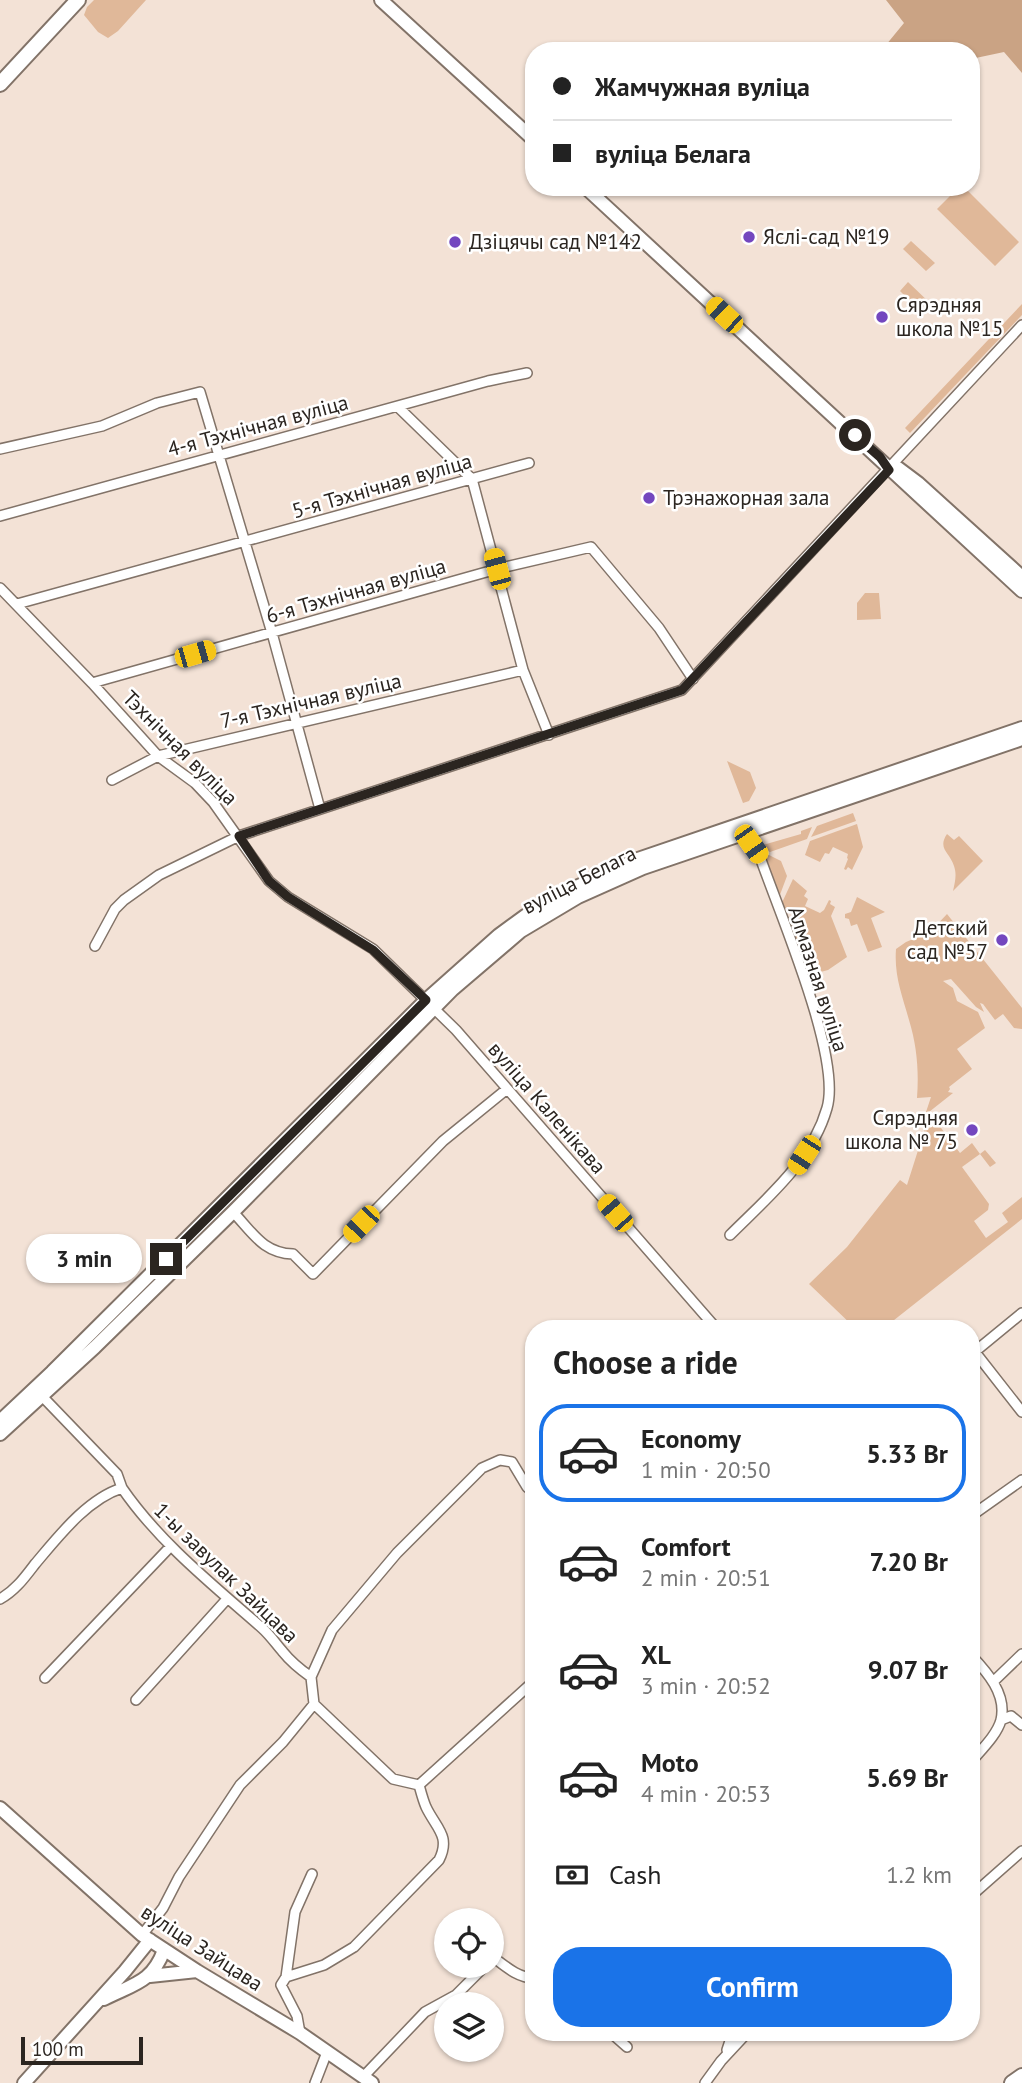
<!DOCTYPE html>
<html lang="en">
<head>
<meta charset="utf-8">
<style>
	:root { --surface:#fff; --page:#f6f6f6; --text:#222; --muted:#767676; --line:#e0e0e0; --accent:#1a73e8 }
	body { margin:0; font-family:"PT Sans",sans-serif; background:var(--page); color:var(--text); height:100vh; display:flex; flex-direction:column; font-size:26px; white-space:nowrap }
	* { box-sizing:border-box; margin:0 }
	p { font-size:23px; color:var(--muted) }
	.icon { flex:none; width:38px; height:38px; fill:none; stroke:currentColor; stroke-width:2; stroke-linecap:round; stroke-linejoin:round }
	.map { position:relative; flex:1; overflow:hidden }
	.sheet { position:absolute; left:525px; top:1320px; width:455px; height:721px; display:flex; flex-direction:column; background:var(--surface); border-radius:28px; box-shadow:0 2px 5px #0004 }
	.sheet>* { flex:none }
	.top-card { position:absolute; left:525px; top:42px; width:455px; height:154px; border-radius:28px; box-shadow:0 2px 5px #0004; display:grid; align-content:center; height:154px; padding:0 28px; background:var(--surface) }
	.controls { position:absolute; left:434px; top:1908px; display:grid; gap:14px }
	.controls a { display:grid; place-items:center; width:70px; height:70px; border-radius:50%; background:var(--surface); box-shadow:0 2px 5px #0004; font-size:35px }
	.scale { position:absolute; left:21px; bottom:18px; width:122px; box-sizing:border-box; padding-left:7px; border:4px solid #2b2520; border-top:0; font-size:19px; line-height:24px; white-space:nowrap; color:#2b2520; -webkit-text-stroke:5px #fff; paint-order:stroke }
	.end { position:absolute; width:32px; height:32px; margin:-16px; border:9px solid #2b2520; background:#fff; box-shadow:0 0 0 4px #fff }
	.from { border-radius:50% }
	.bubble { position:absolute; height:49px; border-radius:24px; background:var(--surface); box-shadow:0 2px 5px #0004; font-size:23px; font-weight:600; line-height:49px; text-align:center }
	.car { position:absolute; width:21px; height:42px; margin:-21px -10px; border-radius:9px; box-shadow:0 0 5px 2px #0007; background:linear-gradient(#f5c518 24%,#345 0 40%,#f5c518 0 76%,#345 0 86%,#f5c518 0) }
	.top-card b { display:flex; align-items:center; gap:24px; height:66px; font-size:26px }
	.top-card b+b { border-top:2px solid var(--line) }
	.top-card i { width:18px; height:18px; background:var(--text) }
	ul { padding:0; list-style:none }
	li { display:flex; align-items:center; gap:21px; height:98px; margin:0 14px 10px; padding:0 14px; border:4px solid transparent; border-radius:28px }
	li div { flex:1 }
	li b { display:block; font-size:26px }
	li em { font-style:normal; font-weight:600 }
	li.on { border-color:var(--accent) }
	li>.icon { width:63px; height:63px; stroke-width:1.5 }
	h2 { padding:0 28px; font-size:32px; line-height:84px }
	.pay { display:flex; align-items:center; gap:18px; height:77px; padding:0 28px; font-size:26px }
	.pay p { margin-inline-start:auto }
	.action { display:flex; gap:14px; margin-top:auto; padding:14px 28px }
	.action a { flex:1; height:80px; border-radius:28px; background:var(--accent); color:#fff; font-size:28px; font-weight:600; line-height:80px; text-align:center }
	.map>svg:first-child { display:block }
	.green { fill:#e0b899 }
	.forest { fill:#caa384 }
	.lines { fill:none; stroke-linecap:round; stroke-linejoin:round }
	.minor-casing { stroke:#827368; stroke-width:12 }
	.tertiary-casing { stroke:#827368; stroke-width:16 }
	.secondary-casing { stroke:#827368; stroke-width:16 }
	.primary-casing { stroke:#827368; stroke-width:18 }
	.minor { stroke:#fff; stroke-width:9 }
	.tertiary { stroke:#fff; stroke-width:12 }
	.secondary { stroke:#fff; stroke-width:12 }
	.primary { stroke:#fff; stroke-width:14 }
	.route { stroke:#2b2520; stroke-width:9 }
	.poi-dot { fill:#7347bf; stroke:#fff; stroke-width:2.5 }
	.labels { text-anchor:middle; stroke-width:5; stroke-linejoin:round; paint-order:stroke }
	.poi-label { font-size:21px; fill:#2b2520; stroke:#fff; text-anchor:start }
	.street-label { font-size:21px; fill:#2b2520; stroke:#fff }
</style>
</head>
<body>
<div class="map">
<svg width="1022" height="2083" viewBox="0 0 1022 2083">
	<rect width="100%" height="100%" fill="#f3e2d6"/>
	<!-- green -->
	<path class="green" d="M94,0H146L118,31L108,38L98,32L84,15L87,7Z
		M959,187H964L1019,242L995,266L937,209Z
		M911,241L935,263L926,271L903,249Z
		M908,282L931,304L922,313L900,291Z
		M1022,304V315L910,433L905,428Z
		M865,593H879L881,619L857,620V603Z
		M727,761L750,772L756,788L749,801L743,803Z
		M853,813L856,821L811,837L817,826Z
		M857,824L863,847L852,870L848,867L846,870L844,869L848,859L847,858L848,854L833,847L829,854L825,853L820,862L805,855L810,841Z
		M812,827L807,839L770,852L759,846L801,834V831Z
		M947,834L954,840L959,836L983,861L953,891C955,882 957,875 954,866C950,852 937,849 947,834Z
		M769,855L781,861L787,876L778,900L762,858Z
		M793,879L807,891L804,896L808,899L805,906L820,913L824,910L829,900L831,901L830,904L835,907L831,916L847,957L828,970L806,976L790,928L793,916L788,909L780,907Z
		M857,897L885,912L871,918L882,947L868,952L857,924L851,926L849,919L845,918V914L851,912Z
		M947,914L1022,1008V1029L1014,1028L1003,1014L995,1020L983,1004L980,1003L984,1012L976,1007L951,979L943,981L953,988L957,1001L978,1012L985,1028L957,1049L972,1069L949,1087L950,1089L948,1092L953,1093L929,1112L960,1153L972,1143L980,1154L985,1150L996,1163L990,1167L980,1154L962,1167L989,1204L988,1210L974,1221L986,1238L1008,1222L1002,1213L1022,1197V1219L884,1328H855L809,1284L847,1247L900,1180L907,1185L928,1119L926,1112L931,1097L917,1098C919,1071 917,1046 909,1020C902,995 894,976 896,949L906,942L930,932Z
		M378,1056L238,1199L72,1363L56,1372Z"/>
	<!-- forest -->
	<path class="forest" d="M886,0H1022V73L1004,52L971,59V51H881L904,23Z"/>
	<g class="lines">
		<!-- minor casing -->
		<g class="minor-casing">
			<path id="minor" d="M398,407L472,479L523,670L549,735
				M0,449L102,426L157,403L200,392L272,633L320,809
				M0,516L488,381L527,373
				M0,588L92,683L158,756L195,783L213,802L269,881L288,897L373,949L456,1030L716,1328
				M17,604L529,463
				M92,683L497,569L591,547L659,628L693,679
				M112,780L158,756L523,670
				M95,946L115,909L124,900L159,875L239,836L682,690L1022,325
				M233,1212C253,1233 263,1253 293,1254L313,1274L443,1141L507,1089
				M730,1235C767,1198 812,1161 827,1108C842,1057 779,912 760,857L751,844L749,831
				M975,1352L1022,1412
				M972,1354L1022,1313
				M39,1393L117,1474L122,1488
				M971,1516L1022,1480
				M0,1599C15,1591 25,1577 35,1564C58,1537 87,1499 122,1488C159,1542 213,1585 262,1628C270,1635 276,1644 283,1652C291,1662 301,1670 311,1677
				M971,1655C987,1672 1007,1694 1001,1720C997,1735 981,1750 971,1762
				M45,1678L171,1546
				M994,1681L1022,1654
				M136,1700L227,1599
				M1001,1720L1011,1716L1022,1725
				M419,1785L534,1681
				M971,1896L1022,1851
				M142,1935L163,1908L179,1877L240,1785L283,1742L314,1704L311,1677L332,1630L397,1553L482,1468L500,1460L512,1462L527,1487L534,1493
				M492,1959L493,1957C505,1966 518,1978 534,1978
				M286,1977L295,1912L312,1874
				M610,2032L627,2047
				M300,2033L297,2016L281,1985L286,1977L324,1965L354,1947L439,1860C451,1836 436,1828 426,1807C423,1800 421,1792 419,1785L393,1779L314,1704
				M842,2033L843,2032
				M727,2050L733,2032
				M363,2077L425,2012L456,1995L486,1965
				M315,2083L327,2052
				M705,2083L721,2061L748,2032"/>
		</g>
		<!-- tertiary casing -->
		<g class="tertiary-casing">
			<path id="tertiary" d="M0,1421L52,1372L426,1000L499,935L525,916L574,888L638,859L1022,728
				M0,1434L95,1347L233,1212L452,990L521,931L578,897L643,868L1022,739
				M0,1808L142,1935L197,1971L300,2033L372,2083
				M150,1976L197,1971
				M104,1999C133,1984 152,1983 164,1950
				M24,2083L125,1971L150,1940"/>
		</g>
		<!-- secondary casing -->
		<g class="secondary-casing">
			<path id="secondary" d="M381,0L534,140
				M585,187L1022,591
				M898,468L918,483L1022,577"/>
		</g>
		<!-- primary casing -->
		<g class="primary-casing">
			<path id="primary" d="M0,84L78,0
				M1012,2083L1022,2076"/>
		</g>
		<!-- minor -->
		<use href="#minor" class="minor"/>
		<!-- tertiary -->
		<use href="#tertiary" class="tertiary"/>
		<!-- secondary -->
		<use href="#secondary" class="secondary"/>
		<!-- primary -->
		<use href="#primary" class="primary"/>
	</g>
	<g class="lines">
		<!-- route -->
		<path class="route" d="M166,1259L426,1000L373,950L288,897L269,881L239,836L682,690L889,470L880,457L855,435"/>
	</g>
	<!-- markers -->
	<g class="poi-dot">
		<circle cx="749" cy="237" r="7"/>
		<circle cx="455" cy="242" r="7"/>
		<circle cx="882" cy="317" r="7"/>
		<circle cx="649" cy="498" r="7"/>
		<circle cx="1002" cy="940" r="7"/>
		<circle cx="972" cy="1130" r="7"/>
	</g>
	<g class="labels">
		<!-- poi labels -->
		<g class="poi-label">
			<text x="763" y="244">Яслі-сад №19</text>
			<text x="469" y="249">Дзіцячы сад №142</text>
			<text x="896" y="312">Сярэдняя<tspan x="896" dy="24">школа №15</tspan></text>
			<text x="663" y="505">Трэнажорная зала</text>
			<text x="988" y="935" text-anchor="end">Детский<tspan x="988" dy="24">сад №57</tspan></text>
			<text x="958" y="1125" text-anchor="end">Сярэдняя<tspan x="958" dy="24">школа № 75</tspan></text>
		</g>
		<!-- street labels -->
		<g class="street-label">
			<text transform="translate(258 426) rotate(-15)" y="7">4-я Тэхнічная вуліца</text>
			<text transform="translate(382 486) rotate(-16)" y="7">5-я Тэхнічная вуліца</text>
			<text transform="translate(356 591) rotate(-16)" y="7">6-я Тэхнічная вуліца</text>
			<text transform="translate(311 701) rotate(-13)" y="7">7-я Тэхнічная вуліца</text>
			<text transform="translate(180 748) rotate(45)" y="7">Тэхнічная вуліца</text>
			<text transform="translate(579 880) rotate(-27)" y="7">вуліца Белага</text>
			<text transform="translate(818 979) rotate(72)" y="7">Алмазная вуліца</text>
			<text transform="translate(547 1108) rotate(49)" y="7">вуліца Каленікава</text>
			<text transform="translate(226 1573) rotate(44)" y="7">1-ы завулак Зайцава</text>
			<text transform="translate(202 1948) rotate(33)" y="7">вуліца Зайцава</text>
		</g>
	</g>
</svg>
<div class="controls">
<a><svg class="icon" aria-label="locate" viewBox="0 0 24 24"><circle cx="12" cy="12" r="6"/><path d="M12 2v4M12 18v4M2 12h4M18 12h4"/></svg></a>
<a><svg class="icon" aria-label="layers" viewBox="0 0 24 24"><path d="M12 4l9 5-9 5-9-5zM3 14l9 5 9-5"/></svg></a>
</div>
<div class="scale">100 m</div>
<i class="end from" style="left:855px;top:435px"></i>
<i class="end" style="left:166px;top:1259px"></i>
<div class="bubble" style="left:26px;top:1234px;width:116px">3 min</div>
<i class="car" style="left:724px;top:315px;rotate:313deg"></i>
<i class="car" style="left:497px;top:569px;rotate:345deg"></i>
<i class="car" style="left:195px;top:654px;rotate:74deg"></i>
<i class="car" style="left:751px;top:844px;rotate:145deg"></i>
<i class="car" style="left:804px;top:1155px;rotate:213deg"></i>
<i class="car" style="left:615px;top:1213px;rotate:319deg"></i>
<i class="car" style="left:361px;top:1224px;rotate:224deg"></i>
<div class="top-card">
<b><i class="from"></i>Жамчужная вуліца</b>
<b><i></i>вуліца Белага</b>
</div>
<section class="sheet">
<h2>Choose a ride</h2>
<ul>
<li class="on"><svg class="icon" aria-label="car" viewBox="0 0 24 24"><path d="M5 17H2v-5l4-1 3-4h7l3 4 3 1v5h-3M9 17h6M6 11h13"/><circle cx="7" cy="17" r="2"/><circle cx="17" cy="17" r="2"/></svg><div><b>Economy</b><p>1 min · 20:50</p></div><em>5.33 Br</em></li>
<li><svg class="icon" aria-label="car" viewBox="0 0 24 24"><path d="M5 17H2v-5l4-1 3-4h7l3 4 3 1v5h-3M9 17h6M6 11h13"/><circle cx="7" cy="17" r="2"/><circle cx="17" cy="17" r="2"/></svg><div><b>Comfort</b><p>2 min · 20:51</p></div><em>7.20 Br</em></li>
<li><svg class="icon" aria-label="car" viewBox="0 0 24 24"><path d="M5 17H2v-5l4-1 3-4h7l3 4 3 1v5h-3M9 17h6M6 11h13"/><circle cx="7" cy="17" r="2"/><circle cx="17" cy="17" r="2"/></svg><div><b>XL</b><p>3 min · 20:52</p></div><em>9.07 Br</em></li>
<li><svg class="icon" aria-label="car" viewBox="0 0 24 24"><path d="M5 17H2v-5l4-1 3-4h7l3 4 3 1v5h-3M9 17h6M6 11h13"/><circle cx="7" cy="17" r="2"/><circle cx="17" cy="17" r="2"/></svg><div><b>Moto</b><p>4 min · 20:53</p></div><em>5.69 Br</em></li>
</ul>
<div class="pay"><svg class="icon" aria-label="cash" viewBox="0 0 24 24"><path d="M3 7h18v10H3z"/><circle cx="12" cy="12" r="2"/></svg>Cash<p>1.2 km</p></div>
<div class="action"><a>Confirm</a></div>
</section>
</div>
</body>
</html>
